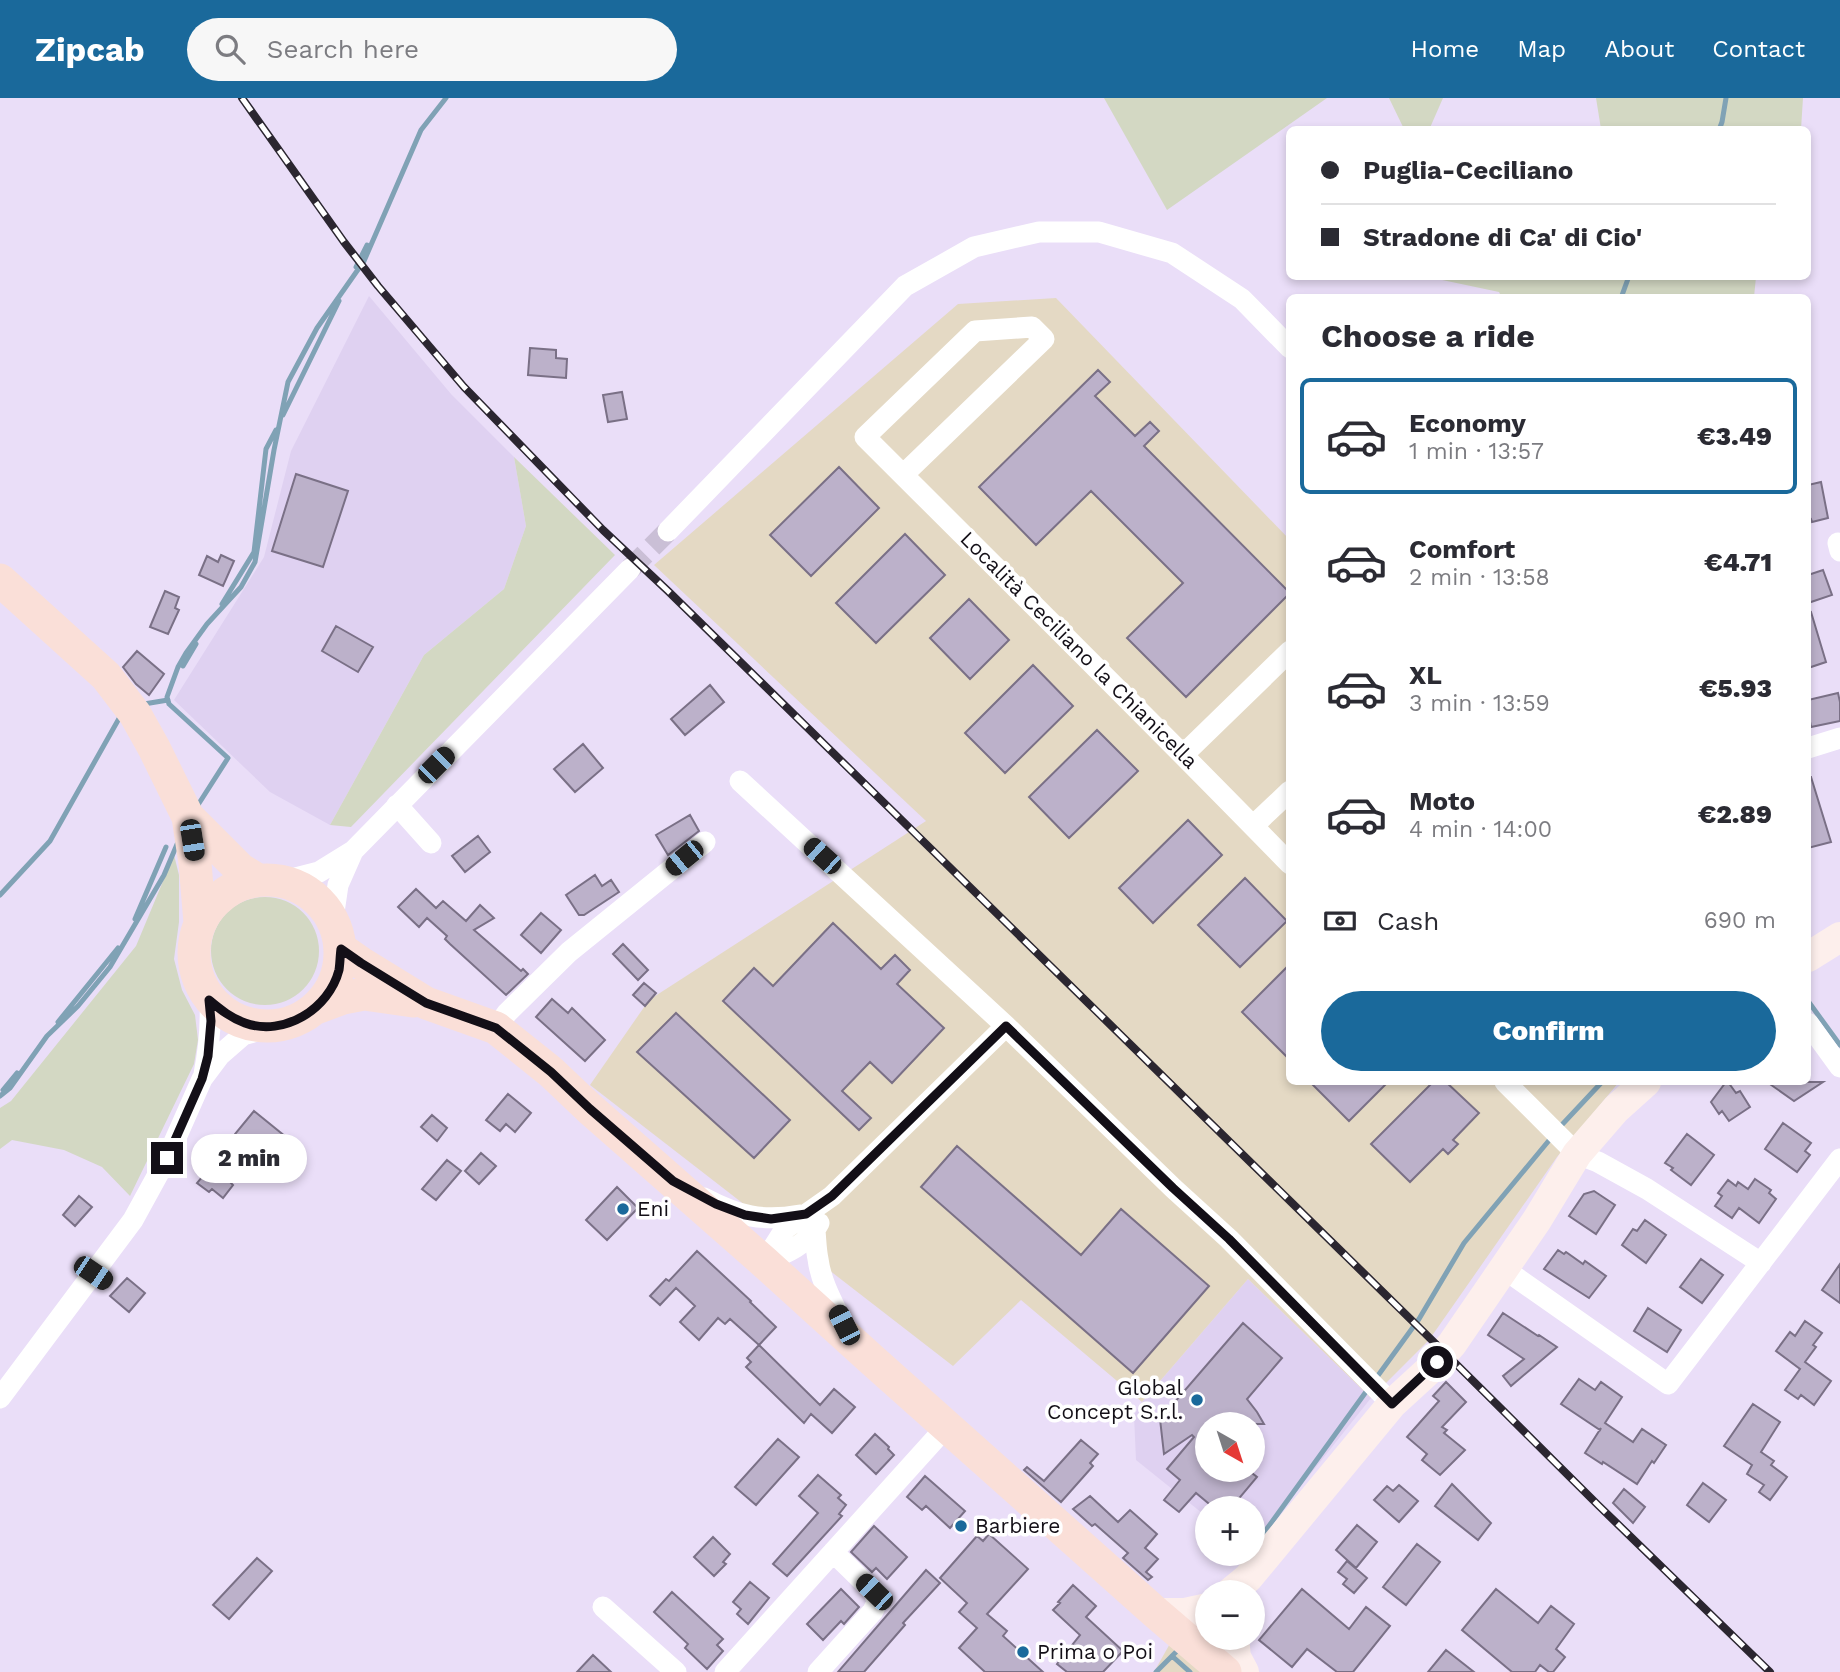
<!DOCTYPE html>
<html lang="en">
<head>
<meta charset="utf-8">
<style>
	:root { --surface:#fff; --page:#f7f7f7; --text:#2b2b33; --muted:#7c7c81; --line:#e1e1e2; --accent:#1a699b }
	body { margin:0; font-family:"Work Sans",sans-serif; background:var(--page); color:var(--text); height:100vh; display:flex; flex-direction:column; font-size:26px; white-space:nowrap }
	* { box-sizing:border-box; margin:0 }
	p { font-size:23px; color:var(--muted) }
	.icon { flex:none; width:38px; height:38px; fill:none; stroke:currentColor; stroke-width:2; stroke-linecap:round; stroke-linejoin:round }
	.map { position:relative; flex:1; overflow:hidden }
	.details { position:absolute; left:1286px; top:196px; width:525px; height:791px; display:flex; flex-direction:column; background:var(--surface); border-radius:10px; box-shadow:0 4px 10px #0003 }
	.details>* { flex:none }
	.hud { position:absolute; left:1286px; top:28px; width:525px; height:154px; border-radius:10px; box-shadow:0 4px 10px #0003; display:grid; align-content:center; height:154px; padding:0 35px; background:var(--surface) }
	.needle { width:46px; rotate:141deg }
	.buttons { position:absolute; left:1195px; top:1314px; display:grid; gap:14px }
	.buttons a { display:grid; place-items:center; width:70px; height:70px; border-radius:50%; background:var(--surface); box-shadow:0 4px 10px #0003; font-size:35px }
	.end { position:absolute; width:32px; height:32px; margin:-16px; border:9px solid #130f17; background:#fff; box-shadow:0 0 0 4px #fff }
	.from { border-radius:50% }
	.bubble { position:absolute; height:49px; border-radius:24px; background:var(--surface); box-shadow:0 4px 10px #0003; font-size:23px; font-weight:800; line-height:49px; text-align:center }
	.car { position:absolute; width:21px; height:42px; margin:-21px -10px; border-radius:9px; box-shadow:0 0 5px 2px #0007; background:linear-gradient(#222 24%,#8ab4d8 0 40%,#222 0 76%,#8ab4d8 0 86%,#222 0) }
	.hud b { display:flex; align-items:center; gap:24px; height:66px; font-size:26px }
	.hud b+b { border-top:2px solid var(--line) }
	.hud i { width:18px; height:18px; background:var(--text) }
	ul { padding:0; list-style:none }
	li { display:flex; align-items:center; gap:21px; height:116px; margin:0 14px 10px; padding:0 21px; border:4px solid transparent; border-radius:10px }
	li div { flex:1 }
	li b { display:block; font-size:26px }
	li em { font-style:normal; font-weight:800 }
	li.current { border-color:var(--accent) }
	li>.icon { width:63px; height:63px; stroke-width:1.5 }
	h2 { padding:0 35px; font-size:32px; line-height:84px }
	.pay { display:flex; align-items:center; gap:18px; height:77px; padding:0 35px; font-size:26px }
	.pay p { margin-inline-start:auto }
	.primary-button { display:flex; gap:14px; margin-top:auto; padding:14px 35px }
	.primary-button a { flex:1; height:80px; border-radius:42px; background:var(--accent); color:#fff; font-size:28px; font-weight:800; line-height:80px; text-align:center }
	header { display:flex; align-items:center; gap:42px; box-sizing:border-box; height:98px; padding:0 35px; background:var(--accent); color:#fff }
	header strong { font-size:33px }
	nav { display:flex; gap:38px; margin-inline-start:auto; font-size:24px }
	.search { width:490px; height:63px; background:var(--page); display:flex; align-items:center; gap:18px; box-sizing:border-box; padding:0 24px; border-radius:38px; color:var(--muted); font-size:26px }
	.map>svg:first-child { display:block }
	.built { fill:#dfd1f1; fill-rule:evenodd }
	.industrial { fill:#e4d9c4 }
	.green { fill:#d3d8c3 }
	.lines { fill:none; stroke-linecap:round; stroke-linejoin:round }
	.stream { stroke:#80a2b5; stroke-width:5 }
	.building { fill:#bcb1ca; stroke:#7a7086; stroke-width:2 }
	.street-tunnel { stroke:#cabfd6; stroke-width:21; stroke-dasharray:21 10; stroke-linecap:butt }
	.street { stroke:#fff; stroke-width:21 }
	.secondary { stroke:#fdefec; stroke-width:30 }
	.primary { stroke:#fadfd8; stroke-width:33 }
	.rail-casing { stroke:#2b2630; stroke-width:8 }
	.rail { stroke:#fff; stroke-width:5; stroke-dasharray:16; stroke-linecap:butt }
	.route { stroke:#130f17; stroke-width:9 }
	.poi-dot { fill:#1a699b; stroke:#fff; stroke-width:2.5 }
	.labels { text-anchor:middle; stroke-width:7; stroke-linejoin:round; paint-order:stroke }
	.street-label { font-size:21px; fill:#130f17; stroke:#fff }
	.poi-label { font-size:21px; fill:#130f17; stroke:#fff; text-anchor:start }
</style>
</head>
<body>
<header>
<strong>Zipcab</strong>
<div class="search"><svg class="icon" aria-label="search" viewBox="0 0 24 24"><circle cx="10" cy="10" r="6"/><path d="M15 15l6 6"/></svg>Search here</div>
<nav><a>Home</a><a>Map</a><a>About</a><a>Contact</a></nav>
</header>
<div class="map">
<svg width="1840" height="1574" viewBox="0 0 1840 1574">
	<rect width="100%" height="100%" fill="#eadef8"/>
	<!-- built -->
	<path class="built" d="M369,198L451,296L514,359L526,428L504,491L424,557L330,727L270,694L174,602L264,459L291,353Z
		M1248,1181L1371,1300L1253,1448V1410H1208L1207,1419L1136,1362L1134,1317L1142,1304ZM1208,1326H1253V1372H1208Z"/>
	<!-- industrial -->
	<path class="industrial" d="M1056,200L1290,442V984H1619L1557,1059L1429,1242L1371,1300L1248,1181L1142,1304L1021,1202L953,1268L590,987L649,902L926,723L654,467L958,206Z
		M1172,1542L1208,1574H1154Z"/>
	<!-- green -->
	<path class="green" d="M1104,0H1327L1167,112Z
		M1389,0H1443L1429,32L1404,31Z
		M1596,0H1803L1801,31H1601Z
		M1428,179L1756,178V179L1754,199L1502,200L1499,194Z
		M514,359L615,457L351,729L330,727L424,557L504,491L526,428Z
		M174,757L179,777V824L174,861L182,892L195,917L198,942L194,966L130,1098L102,1069L64,1052L12,1042L0,1051V1010L11,1003L136,848Z
		M211 853a54 54 0 1 1 108 0a54 54 0 1 1-108 0Z"/>
	<g class="lines">
		<!-- stream -->
		<path class="stream" d="M1719,32L1722,24L1726,0
			M356,169L367,147
			M1621,200L1629,178
			M283,317L339,203
			M222,506L254,454L266,351L276,332
			M183,568L196,546
			M144,606L168,602
			M196,710L228,660L169,606L167,599L178,569L186,555L207,526L241,489L255,464L274,352L288,284L317,230L364,163L421,32L446,0
			M0,797L50,743L121,617
			M135,821L166,749
			M1808,903L1840,947
			M58,924L118,850
			M3,992L17,975
			M0,998L10,990L47,938L78,908L110,869L164,777L178,744
			M1557,1032L1602,984
			M1374,1283L1419,1221L1464,1145L1551,1040
			M1253,1450L1368,1291
			M1172,1558L1190,1574
			M1156,1574L1181,1549"/>
	</g>
	<!-- building -->
	<path class="building" d="M530,250L556,252V260L567,261L566,280L528,277Z
		M1098,272L1110,284L1095,298L1135,338L1150,324L1159,333L1144,348L1290,495L1186,599L1127,540L1183,485L1091,393L1036,447L979,389Z
		M622,294L627,321L608,324L603,297Z
		M839,369L879,410L811,478L770,437Z
		M296,376L348,393L323,469L272,453Z
		M1821,384L1828,420L1812,424L1811,421L1808,422V387Z
		M905,436L945,477L876,545L836,505Z
		M221,457L234,463L223,488L199,477L207,458L218,464Z
		M1823,472L1832,497L1808,505V477Z
		M165,493L179,499L175,510L179,512L168,536L150,529Z
		M969,501L1009,542L970,581L930,540Z
		M1811,514L1826,564L1808,570V515Z
		M336,528L373,549L358,574L322,553Z
		M137,553L164,576L149,597L136,586L123,569Z
		M1033,567L1073,608L1005,675L965,635Z
		M710,587L724,604L685,637L671,621Z
		M1838,595L1840,604V623L1811,629L1808,613V602Z
		M1097,632L1138,673L1069,740L1029,699Z
		M583,646L603,670L575,694L554,671Z
		M1808,679H1811L1831,744L1808,750Z
		M690,717L699,733L668,757L656,737Z
		M1188,722L1222,757L1153,825L1119,790Z
		M478,738L490,754L465,774L452,758Z
		M595,777L602,788L611,782L619,794L584,817H579L566,797Z
		M1245,780L1287,823L1240,869L1198,827Z
		M416,791L436,810L443,803L466,823L480,807L494,820L474,832L521,873L523,871L528,876L506,897L450,846L445,841L447,838L427,820L419,829L398,809Z
		M541,815L561,832L541,855L521,837Z
		M833,825L881,871L895,857L910,872L897,886L944,930L892,985L870,964L842,993L871,1020L859,1032L723,903L754,870L773,888Z
		M623,846L648,872L638,882L613,856Z
		M1290,866V962L1242,914Z
		M644,885L656,895L645,908L633,897Z
		M552,901L568,915L572,910L605,942L585,963L536,919Z
		M676,915L790,1022L754,1060L637,954Z
		M1310,984H1388L1349,1023Z
		M1433,984H1446L1479,1015L1453,1042L1458,1046L1448,1056L1443,1051L1410,1084L1371,1046Z
		M1726,984H1728L1736,995L1740,993L1750,1009L1729,1023L1722,1013L1719,1016L1711,1004Z
		M1767,984H1823L1794,1003Z
		M508,996L531,1015L515,1034L506,1026L500,1033L486,1022Z
		M254,1013L286,1039L268,1063L235,1036Z
		M432,1017L447,1030L437,1043L421,1029Z
		M1783,1025L1811,1045L1805,1053L1810,1057L1797,1074L1765,1051Z
		M1687,1036L1714,1057L1691,1087L1671,1072L1673,1070L1665,1065Z
		M957,1048L1081,1157L1121,1111L1209,1188L1133,1275L921,1089Z
		M481,1055L496,1068L479,1086L465,1073Z
		M217,1061L237,1076L230,1084L233,1087L223,1100L212,1091L209,1094L197,1085Z
		M447,1062L461,1073L436,1102L422,1091Z
		M1755,1081L1771,1092L1769,1095L1776,1101L1759,1125L1739,1110L1732,1120L1715,1108L1722,1098L1718,1095L1728,1082L1736,1088L1738,1084L1748,1091Z
		M617,1089L638,1110L607,1142L586,1122Z
		M1594,1093L1615,1107L1596,1136L1569,1118L1584,1096Z
		M79,1098L92,1109L75,1128L63,1117Z
		M1645,1122L1666,1137L1646,1165L1622,1147L1633,1131L1637,1133Z
		M1558,1152L1564,1156L1566,1154L1583,1166L1585,1163L1606,1178L1589,1200L1544,1171Z
		M697,1153L751,1203L750,1204L776,1229L759,1247L820,1307L834,1291L855,1309L832,1335L811,1316L804,1325L746,1269L751,1264L747,1260L759,1247L730,1221L725,1226L718,1220L699,1242L680,1224L695,1208L676,1190L660,1207L650,1198L666,1181L669,1183Z
		M1701,1161L1723,1177L1702,1205L1680,1189Z
		M1840,1166V1205L1822,1192Z
		M127,1180L145,1195L129,1214L110,1198Z
		M1648,1210L1681,1232L1667,1254L1634,1233Z
		M1503,1215L1538,1238L1539,1237L1557,1249L1511,1288L1503,1278L1524,1261L1488,1237Z
		M1805,1223L1822,1235L1813,1247L1816,1249L1805,1264L1831,1283L1814,1307L1801,1297L1798,1301L1785,1292L1800,1271L1776,1253L1790,1234L1795,1238Z
		M1243,1225L1282,1260L1247,1301L1257,1314L1264,1326H1208V1372H1248L1257,1379L1231,1410H1214L1196,1395L1179,1414L1164,1402L1180,1382L1167,1371L1194,1339L1192,1337L1164,1356L1160,1321Z
		M1579,1281L1595,1292L1601,1284L1622,1299L1605,1325L1633,1344L1642,1331L1666,1347L1654,1365L1652,1363L1637,1386L1603,1364L1602,1366L1585,1355L1601,1330L1600,1332L1561,1306Z
		M1446,1284L1466,1304L1442,1329L1447,1332L1444,1335L1465,1352L1440,1377L1422,1362L1427,1356L1407,1339L1439,1303L1433,1298Z
		M1753,1306L1780,1324L1761,1354L1774,1363L1771,1367L1787,1379L1770,1402L1759,1394L1764,1387L1747,1376L1752,1367L1724,1348Z
		M875,1336L889,1349L888,1351L894,1357L876,1376L856,1357Z
		M778,1341L799,1359L756,1407L735,1389Z
		M1081,1342L1098,1356L1090,1365L1093,1368L1061,1404L1024,1372L1027,1369L1044,1383Z
		M818,1377L841,1397L838,1400L846,1407L839,1416L842,1418L787,1478L773,1466L818,1415L799,1398Z
		M925,1378L965,1413L950,1430L926,1408L922,1412L907,1399Z
		M1703,1385L1726,1402L1709,1424L1687,1407Z
		M1452,1386L1491,1425L1478,1442L1435,1408Z
		M1399,1387L1418,1403L1399,1424L1374,1402L1387,1388L1393,1393Z
		M1624,1391L1645,1409L1633,1425L1613,1405Z
		M1090,1398L1118,1424L1130,1412L1157,1436L1145,1450L1158,1461L1146,1474L1152,1479L1148,1482L1123,1460L1128,1455L1095,1426L1092,1428L1073,1411Z
		M1357,1427L1377,1444L1356,1470L1336,1452Z
		M874,1428L907,1459L887,1481L876,1470L872,1474L851,1454Z
		M989,1436L1028,1471L987,1516L1007,1533L1003,1538L1043,1574H985L959,1550L977,1530L959,1514L967,1505L940,1480L977,1438L983,1443Z
		M713,1439L730,1456L723,1464L726,1466L714,1478L694,1459Z
		M1417,1446L1440,1464L1406,1507L1383,1489Z
		M257,1460L272,1473L229,1521L213,1507Z
		M1347,1463L1367,1480L1354,1495L1343,1486L1347,1481L1338,1474Z
		M926,1472L940,1485L903,1525L905,1527L864,1574H838Z
		M750,1484L769,1500L748,1526L737,1516L741,1511L733,1504Z
		M1073,1487L1096,1508L1086,1519L1123,1553L1103,1574H1067L1057,1566L1080,1537L1053,1512L1060,1505L1058,1504Z
		M841,1491L859,1509L844,1526L841,1523L823,1542L807,1526Z
		M1302,1491L1349,1531L1366,1509L1390,1528L1353,1574H1337L1307,1551L1292,1569L1259,1542Z
		M1496,1491L1538,1525L1551,1508L1574,1526L1556,1551L1565,1559L1553,1574H1549L1540,1567L1535,1574H1512L1462,1532Z
		M672,1494L723,1541L717,1547L723,1553L707,1571L685,1550L688,1546L654,1514Z
		M1446,1552L1474,1574H1428Z
		M593,1557L611,1574H577Z"/>
	<g class="lines">
		<!-- street-tunnel -->
		<path class="street-tunnel" d="M630,471L668,433"/>
		<!-- street -->
		<path class="street" d="M903,377L1044,241L1032,229L975,233L865,339C1007,481 1150,622 1290,766
			M668,433L905,188L974,149L1039,134H1099L1172,155L1242,201L1290,250
			M1838,445L1840,453
			M1808,650L1840,640
			M1183,657L1290,553
			M740,683L1006,928
			M397,707L431,745
			M1253,728L1290,693
			M284,783L319,774L353,753L630,471
			M333,821L338,787L353,753
			M1808,925L1840,969
			M496,930L507,915L569,854L705,744
			M204,976C209,951 211,927 210,902
			M1505,984L1577,1056L1598,1064L1647,1091L1761,1165
			M704,1100C738,1118 762,1124 800,1117
			M815,1133C816,1143 816,1152 818,1161C821,1185 834,1207 844,1228
			M764,1164L785,1131L832,1098L1006,928L1173,1090L1229,1141L1392,1306
			M764,1164C785,1156 809,1146 819,1125
			M1504,1171L1668,1286L1840,1061
			M0,1300L133,1122L167,1060L202,981L220,957L243,937L271,929
			M603,1509L676,1574
			M725,1574L946,1329
			M818,1574L873,1513L877,1504L874,1494L833,1454"/>
		<!-- secondary -->
		<path class="secondary" d="M1808,859L1840,839
			M1231,1494L1248,1480L1392,1306L1428,1273L1452,1246L1537,1122L1577,1056L1616,1011L1646,984
			M1156,1515H1185L1208,1510
			M1234,1540L1236,1559L1244,1574"/>
		<!-- primary -->
		<path class="primary" d="M0,482L106,578L135,616L154,650L188,719L195,765L200,825
			M188,719L240,771L258,782
			M194 855a73 73 0 1 1 146 0a73 73 0 1 1-146 0Z
			M341,851L361,865L426,905L496,930L551,974L590,1011L764,1164L871,1261L1156,1515L1225,1574
			M316,910L343,900L364,896L413,903"/>
		<!-- rail casing -->
		<g class="rail-casing">
			<path id="rail" d="M242,0L344,144L378,188L464,289L603,432L668,493L1445,1255L1598,1407L1770,1574"/>
		</g>
		<!-- rail -->
		<use href="#rail" class="rail"/>
	</g>
	<g class="lines">
		<!-- route -->
		<path class="route" d="M167,1060L202,981L208,958L211,923L209,902C221,912 231,920 245,925C284,939 329,911 339,872C340,866 340,858 341,851L361,865L426,905L496,930L551,974L590,1011L673,1083L716,1106L745,1117L771,1121L806,1116L832,1098L1006,928L1173,1090L1229,1141L1392,1306L1437,1264"/>
	</g>
	<!-- markers -->
	<g class="poi-dot">
		<circle cx="623" cy="1111" r="7"/>
		<circle cx="1197" cy="1302" r="7"/>
		<circle cx="961" cy="1428" r="7"/>
		<circle cx="1023" cy="1554" r="7"/>
	</g>
	<g class="labels">
		<!-- street labels -->
		<g class="street-label">
			<text transform="translate(1079 552) rotate(45)" y="7">Località Ceciliano la Chianicella</text>
		</g>
		<!-- poi labels -->
		<g class="poi-label">
			<text x="637" y="1118">Eni</text>
			<text x="1183" y="1297" text-anchor="end">Global<tspan x="1183" dy="24">Concept S.r.l.</tspan></text>
			<text x="975" y="1435">Barbiere</text>
			<text x="1037" y="1561">Prima o Poi</text>
		</g>
	</g>
</svg>
<div class="buttons">
<a><svg class="needle" viewBox="-14 -14 28 28"><path d="M0-13l5 13h-10z" fill="#e53935"/><path d="M0 13l5-13h-10z" fill="#7c7c81"/></svg></a>
<a>+</a>
<a>−</a>
</div>
<i class="end from" style="left:1437px;top:1264px"></i>
<i class="end" style="left:167px;top:1060px"></i>
<div class="bubble" style="left:191px;top:1036px;width:116px">2 min</div>
<i class="car" style="left:436px;top:667px;rotate:45deg"></i>
<i class="car" style="left:192px;top:742px;rotate:171deg"></i>
<i class="car" style="left:822px;top:758px;rotate:312deg"></i>
<i class="car" style="left:684px;top:760px;rotate:231deg"></i>
<i class="car" style="left:93px;top:1175px;rotate:124deg"></i>
<i class="car" style="left:844px;top:1227px;rotate:333deg"></i>
<i class="car" style="left:874px;top:1494px;rotate:314deg"></i>
<div class="hud">
<b><i class="from"></i>Puglia-Ceciliano</b>
<b><i></i>Stradone di Ca' di Cio'</b>
</div>
<section class="details">
<h2>Choose a ride</h2>
<ul>
<li class="current"><svg class="icon" aria-label="car" viewBox="0 0 24 24"><path d="M5 17H2v-5l4-1 3-4h7l3 4 3 1v5h-3M9 17h6M6 11h13"/><circle cx="7" cy="17" r="2"/><circle cx="17" cy="17" r="2"/></svg><div><b>Economy</b><p>1 min · 13:57</p></div><em>€3.49</em></li>
<li><svg class="icon" aria-label="car" viewBox="0 0 24 24"><path d="M5 17H2v-5l4-1 3-4h7l3 4 3 1v5h-3M9 17h6M6 11h13"/><circle cx="7" cy="17" r="2"/><circle cx="17" cy="17" r="2"/></svg><div><b>Comfort</b><p>2 min · 13:58</p></div><em>€4.71</em></li>
<li><svg class="icon" aria-label="car" viewBox="0 0 24 24"><path d="M5 17H2v-5l4-1 3-4h7l3 4 3 1v5h-3M9 17h6M6 11h13"/><circle cx="7" cy="17" r="2"/><circle cx="17" cy="17" r="2"/></svg><div><b>XL</b><p>3 min · 13:59</p></div><em>€5.93</em></li>
<li><svg class="icon" aria-label="car" viewBox="0 0 24 24"><path d="M5 17H2v-5l4-1 3-4h7l3 4 3 1v5h-3M9 17h6M6 11h13"/><circle cx="7" cy="17" r="2"/><circle cx="17" cy="17" r="2"/></svg><div><b>Moto</b><p>4 min · 14:00</p></div><em>€2.89</em></li>
</ul>
<div class="pay"><svg class="icon" aria-label="cash" viewBox="0 0 24 24"><path d="M3 7h18v10H3z"/><circle cx="12" cy="12" r="2"/></svg>Cash<p>690 m</p></div>
<div class="primary-button"><a>Confirm</a></div>
</section>
</div>
</body>
</html>
